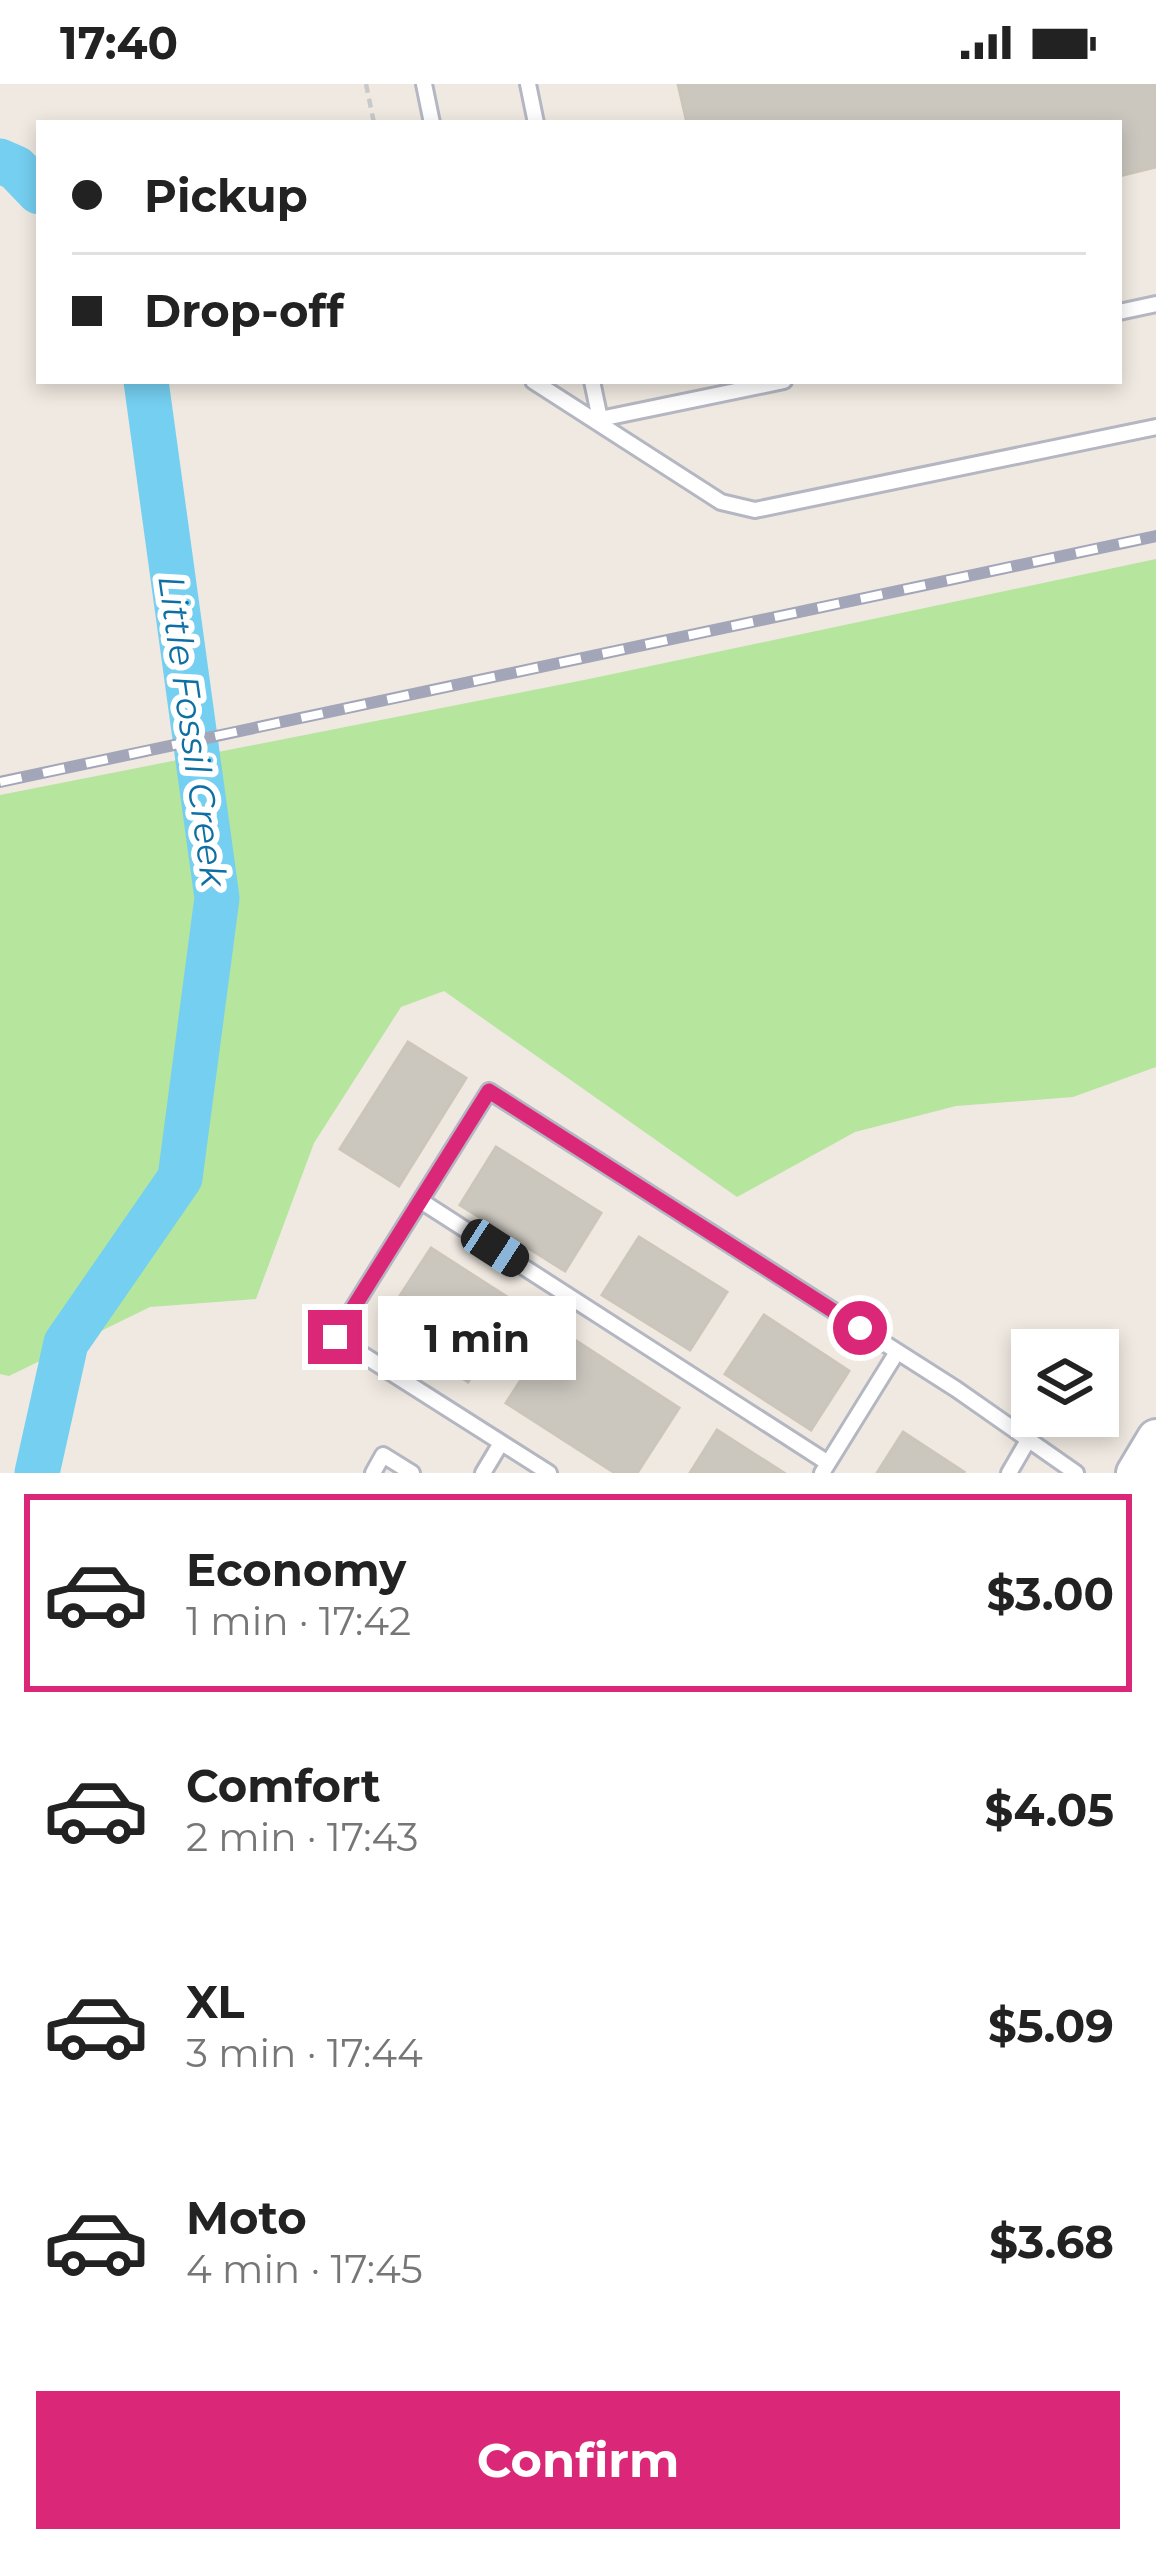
<!DOCTYPE html>
<html lang="en">
<head>
<meta charset="utf-8">
<style>
	:root { --surface:#fff; --page:#f2f2f2; --text:#222; --muted:#767676; --line:#e0e0e0; --accent:#db2777 }
	body { margin:0; font-family:Montserrat,sans-serif; background:var(--page); color:var(--text); height:100vh; display:flex; flex-direction:column; font-size:45px; white-space:nowrap }
	* { box-sizing:border-box; margin:0 }
	p { font-size:39px; color:var(--muted) }
	.icon { flex:none; width:66px; height:66px; fill:none; stroke:currentColor; stroke-width:2; stroke-linecap:round; stroke-linejoin:round }
	.map { position:relative; height:1389px; overflow:hidden }
	.panel { display:flex; flex-direction:column; background:var(--surface); flex:1 }
	.panel>* { flex:none }
	.banner { position:absolute; left:36px; top:36px; width:1086px; height:264px; border-radius:0px; box-shadow:0 6px 18px #0003; display:grid; align-content:center; height:264px; padding:0 36px; background:var(--surface) }
	.controls { position:absolute; left:1011px; top:1245px; display:grid; gap:24px }
	.controls a { display:grid; place-items:center; width:108px; height:108px; border-radius:0px; background:var(--surface); box-shadow:0 6px 18px #0003; font-size:60px }
	.end { position:absolute; width:54px; height:54px; margin:-27px; border:15px solid #db2777; background:#fff; box-shadow:0 0 0 6px #fff }
	.from { border-radius:50% }
	.bubble { position:absolute; height:84px; border-radius:0px; background:var(--surface); box-shadow:0 6px 18px #0003; font-size:39px; font-weight:700; line-height:84px; text-align:center }
	.car { position:absolute; width:36px; height:72px; margin:-36px -18px; border-radius:15px; box-shadow:0 0 9px 3px #0007; background:linear-gradient(#222 24%,#8ab4d8 0 40%,#222 0 76%,#8ab4d8 0 86%,#222 0) }
	.banner b { display:flex; align-items:center; gap:42px; height:114px; font-size:45px }
	.banner b+b { border-top:3px solid var(--line) }
	.banner i { width:30px; height:30px; background:var(--text) }
	ul { padding:21px 0 0; list-style:none }
	li { display:flex; align-items:center; gap:36px; height:198px; margin:0 24px 18px; padding:0 12px; border:6px solid transparent; border-radius:0px }
	li div { flex:1 }
	li b { display:block; font-size:45px }
	li em { font-style:normal; font-weight:700 }
	li.selected { border-color:var(--accent) }
	li>.icon { width:108px; height:108px; stroke-width:1.5 }
	.cta { display:flex; gap:24px; margin-top:auto; padding:24px 36px }
	.cta a { flex:1; height:138px; border-radius:0px; background:var(--accent); color:#fff; font-size:48px; font-weight:700; line-height:138px; text-align:center }
	.status { display:flex; justify-content:space-between; align-items:center; height:84px; padding:0 60px; background:var(--surface); direction:ltr }
	.status svg { height:33px; fill:currentColor }
	.map>svg:first-child { display:block }
	.green { fill:#b6e59e }
	.lines { fill:none; stroke-linecap:round; stroke-linejoin:round }
	.river { stroke:#75cff0; stroke-width:45 }
	.building { fill:#cbc7bf; stroke:#cbc5ba; stroke-width:3 }
	.service-casing { stroke:#b4b7c1; stroke-width:20 }
	.secondary-casing { stroke:#b4b7c1; stroke-width:42 }
	.path { stroke:#c9c9c9; stroke-width:4.5; stroke-dasharray:9 6; stroke-linecap:butt }
	.service { stroke:#fff; stroke-width:14 }
	.secondary { stroke:#fff; stroke-width:36 }
	.rail-casing { stroke:#a3a6b8; stroke-width:12 }
	.rail { stroke:#fff; stroke-width:8; stroke-dasharray:22; stroke-linecap:butt }
	.route { stroke:#db2777; stroke-width:15 }
	.labels { text-anchor:middle; stroke-width:12; stroke-linejoin:round; paint-order:stroke }
	.water-label { font-size:36px; font-style:italic; fill:#0d6fa3; stroke:#fff }
</style>
</head>
<body>
<div class="status"><b>17:40</b><svg viewBox="0 0 49 12"><path d="M0 12V9h3v3zM5 12V6h3v6zM10 12V3h3v9zM15 12V0h3v12zM26 1h20v11H26zM47 4h2v5h-2z"/></svg></div>
<div class="map">
<svg width="1156" height="1389" viewBox="0 0 1156 1389">
	<rect width="100%" height="100%" fill="#efe9e1"/>
	<!-- green -->
	<path class="green" d="M1156,475V983L1073,1013L956,1022L855,1048L737,1113L444,907L401,923L314,1059L256,1215L150,1223L9,1292L0,1290V711L589,595Z"/>
	<g class="lines">
		<!-- river -->
		<path class="river" d="M0,77L16,84L39,108
			M37,1389L66,1259L180,1094L217,814L146,297"/>
	</g>
	<!-- building -->
	<path class="building" d="M678,0H1156V83L1119,92V39H687Z
		M408,958L466,994L399,1102L340,1065Z
		M496,1063L601,1129L565,1187L460,1121Z
		M639,1153L727,1208L690,1266L602,1211Z
		M431,1164L518,1220L468,1298L381,1241Z
		M764,1231L849,1287L811,1346L725,1290Z
		M555,1243L679,1324L637,1389H615L506,1319Z
		M717,1346L784,1389H690Z
		M903,1348L964,1388L963,1389H877Z"/>
	<g class="lines">
		<!-- service casing -->
		<g class="service-casing">
			<path id="service" d="M424,0L432,39
				M528,0L536,39
				M1119,228L1156,220
				M533,297L721,418L755,426L1156,343
				M592,297L600,335L784,297
				M421,1117L828,1379
				M373,1389L383,1371L412,1389
				M483,1389L501,1359
				M549,1389L335,1253L489,1007L956,1305L1076,1389
				M822,1389L897,1268
				M1009,1389L1027,1358"/>
		</g>
		<!-- secondary casing -->
		<g class="secondary-casing">
			<path id="secondary" d="M1135,1389L1156,1354"/>
		</g>
		<!-- path -->
		<path class="path" d="M366,0L374,39"/>
		<!-- service -->
		<use href="#service" class="service"/>
		<!-- secondary -->
		<use href="#secondary" class="secondary"/>
		<!-- rail casing -->
		<g class="rail-casing">
			<path id="rail" d="M0,698L1156,452"/>
		</g>
		<!-- rail -->
		<use href="#rail" class="rail"/>
	</g>
	<g class="lines">
		<!-- route -->
		<path class="route" d="M335,1253L489,1007L860,1244"/>
	</g>
	<g class="labels">
		<!-- water labels -->
		<g class="water-label">
			<text transform="translate(193 647) rotate(82)" y="13">Little Fossil Creek</text>
		</g>
	</g>
</svg>
<div class="controls">
<a><svg class="icon" aria-label="layers" viewBox="0 0 24 24"><path d="M12 4l9 5-9 5-9-5zM3 14l9 5 9-5"/></svg></a>
</div>
<i class="end from" style="left:860px;top:1244px"></i>
<i class="end" style="left:335px;top:1253px"></i>
<div class="bubble" style="left:378px;top:1212px;width:198px">1 min</div>
<i class="car" style="left:495px;top:1164px;rotate:123deg"></i>
<div class="banner">
<b><i class="from"></i>Pickup</b>
<b><i></i>Drop-off</b>
</div>
</div>
<section class="panel">
<ul>
<li class="selected"><svg class="icon" aria-label="car" viewBox="0 0 24 24"><path d="M5 17H2v-5l4-1 3-4h7l3 4 3 1v5h-3M9 17h6M6 11h13"/><circle cx="7" cy="17" r="2"/><circle cx="17" cy="17" r="2"/></svg><div><b>Economy</b><p>1 min · 17:42</p></div><em>$3.00</em></li>
<li><svg class="icon" aria-label="car" viewBox="0 0 24 24"><path d="M5 17H2v-5l4-1 3-4h7l3 4 3 1v5h-3M9 17h6M6 11h13"/><circle cx="7" cy="17" r="2"/><circle cx="17" cy="17" r="2"/></svg><div><b>Comfort</b><p>2 min · 17:43</p></div><em>$4.05</em></li>
<li><svg class="icon" aria-label="car" viewBox="0 0 24 24"><path d="M5 17H2v-5l4-1 3-4h7l3 4 3 1v5h-3M9 17h6M6 11h13"/><circle cx="7" cy="17" r="2"/><circle cx="17" cy="17" r="2"/></svg><div><b>XL</b><p>3 min · 17:44</p></div><em>$5.09</em></li>
<li><svg class="icon" aria-label="car" viewBox="0 0 24 24"><path d="M5 17H2v-5l4-1 3-4h7l3 4 3 1v5h-3M9 17h6M6 11h13"/><circle cx="7" cy="17" r="2"/><circle cx="17" cy="17" r="2"/></svg><div><b>Moto</b><p>4 min · 17:45</p></div><em>$3.68</em></li>
</ul>
<div class="cta"><a>Confirm</a></div>
</section>
</body>
</html>
